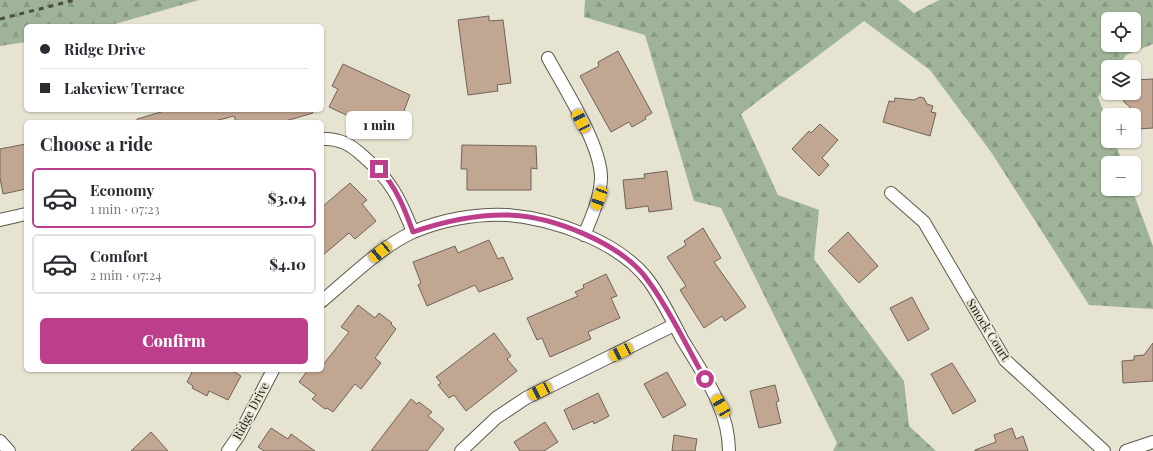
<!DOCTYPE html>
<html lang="en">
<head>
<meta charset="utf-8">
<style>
	:root { --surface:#fff; --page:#f7f7f7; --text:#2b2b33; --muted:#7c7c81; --line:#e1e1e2; --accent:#bd3e8a }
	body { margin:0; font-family:"Playfair Display",serif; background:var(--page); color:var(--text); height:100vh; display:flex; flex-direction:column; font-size:15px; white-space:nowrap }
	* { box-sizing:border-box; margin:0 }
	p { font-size:13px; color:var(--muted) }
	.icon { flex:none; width:22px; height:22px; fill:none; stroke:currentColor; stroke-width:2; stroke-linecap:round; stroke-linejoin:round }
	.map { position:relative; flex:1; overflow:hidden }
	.details { position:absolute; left:24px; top:120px; width:300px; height:252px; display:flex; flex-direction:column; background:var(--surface); border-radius:6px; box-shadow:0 1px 3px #0004 }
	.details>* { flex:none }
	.hud { position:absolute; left:24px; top:24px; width:300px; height:88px; border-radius:6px; box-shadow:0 1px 3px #0004; display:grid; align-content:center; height:88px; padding:0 16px; background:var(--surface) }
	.buttons { position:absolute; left:1101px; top:12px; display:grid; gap:8px }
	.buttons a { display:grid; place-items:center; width:40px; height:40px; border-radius:6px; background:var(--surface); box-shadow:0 1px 3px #0004; font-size:20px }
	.end { position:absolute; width:18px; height:18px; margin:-9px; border:5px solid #bd3e8a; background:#fff; box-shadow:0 0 0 2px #fff }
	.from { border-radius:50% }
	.bubble { position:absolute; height:28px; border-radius:6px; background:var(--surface); box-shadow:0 1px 3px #0004; font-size:13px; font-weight:800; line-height:28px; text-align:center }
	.car { position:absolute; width:12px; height:24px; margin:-12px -6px; border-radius:5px; box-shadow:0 0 3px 1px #0007; background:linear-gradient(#f5c518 24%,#345 0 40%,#f5c518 0 76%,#345 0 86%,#f5c518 0) }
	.hud b { display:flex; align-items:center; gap:14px; height:38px; font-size:15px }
	.hud b+b { border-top:1px solid var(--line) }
	.hud i { width:10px; height:10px; background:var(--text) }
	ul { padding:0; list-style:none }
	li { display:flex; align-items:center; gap:12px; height:60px; margin:0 8px 6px; padding:0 8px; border:2px solid var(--line); border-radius:6px }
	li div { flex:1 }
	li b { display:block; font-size:15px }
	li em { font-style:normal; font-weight:800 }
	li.selected { border-color:var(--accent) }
	li>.icon { width:36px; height:36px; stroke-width:1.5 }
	h2 { padding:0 16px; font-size:18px; line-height:48px }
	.button { display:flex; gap:8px; margin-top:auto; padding:8px 16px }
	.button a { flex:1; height:46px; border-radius:6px; background:var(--accent); color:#fff; font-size:16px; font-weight:800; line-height:46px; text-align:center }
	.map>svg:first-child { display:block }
	.forest { fill:url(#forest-firs); fill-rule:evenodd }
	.building { fill:#c1a691; stroke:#706359 }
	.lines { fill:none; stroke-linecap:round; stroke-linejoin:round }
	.street-casing { stroke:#5c594a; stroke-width:14 }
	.street { stroke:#fff; stroke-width:12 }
	.rail { stroke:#4d4b42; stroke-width:3; stroke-dasharray:5 5; stroke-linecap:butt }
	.route { stroke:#bd3e8a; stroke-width:5 }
	.labels { text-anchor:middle; stroke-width:3.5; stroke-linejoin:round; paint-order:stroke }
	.street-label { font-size:12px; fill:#15140e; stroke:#e6e3d1 }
</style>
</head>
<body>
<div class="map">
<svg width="1153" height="451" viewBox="0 0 1153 451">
	<defs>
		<pattern id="forest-firs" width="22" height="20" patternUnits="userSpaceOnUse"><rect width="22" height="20" fill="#9fb398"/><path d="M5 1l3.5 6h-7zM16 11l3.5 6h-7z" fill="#889982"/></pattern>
	</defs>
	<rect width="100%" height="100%" fill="#e6e3d1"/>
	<!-- forest -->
	<path class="forest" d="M0,0H199L108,26H26V42L0,46Z
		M585,0H898L914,13L939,0H1153V44L1126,55L1118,67H1108V82L1098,97L1108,123V141H1114L1123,163H1108V189H1132L1153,246V309L1089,305L991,152L930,70L864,21L741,114L778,195L819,210L814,259L904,381L909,426L936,451H833L837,443L721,208L694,201L645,35L584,17ZM1108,19H1134V45H1108Z"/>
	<!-- building -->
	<path class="building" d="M489,16V21L503,20L511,83L497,85L498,91L468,95L458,20Z
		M618,51L652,113L645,117L646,119L632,127L629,122L611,132L580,76L599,66L598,62Z
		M343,64L410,95L402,116L396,114L387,134L329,107L338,89L332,86Z
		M1153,79V128L1138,129L1137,116L1130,115V107L1124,102V98L1128,93H1134V80Z
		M920,97L924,98L927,104L933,106L931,112L936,113L930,136L883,122L889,101L894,102L895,98L914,100Z
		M168,110H312L313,113L282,122H236L234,116L211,122H137V119Z
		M820,124L838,140L822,158L829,165L819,176L792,149L809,131L811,133Z
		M26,144V189L3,194L0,178V149Z
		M462,145L536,146L537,169L531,168V190H467V169H461Z
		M667,171L672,209L649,212L648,206L626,209L623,180L645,178L644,174Z
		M350,183L367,200L362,204L376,221L355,239L349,233L322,256V207Z
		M703,228L721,258L714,262L746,307L725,321L722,316L704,328L680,290L686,286L667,257L686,245L684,241Z
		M848,232L878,266L859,283L828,251Z
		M489,240L498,259L503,257L513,279L479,292L475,285L427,306L418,285L421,283L413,262L455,246L458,253Z
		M606,274L617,296L611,298L620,318L588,332L591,339L550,357L542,338L537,340L527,318L578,296L575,292L584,288L583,285Z
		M912,297L929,329L908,341L890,308Z
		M358,305L375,318L379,313L392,323L391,324L396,329L375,358L381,363L361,389L355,384L333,412L327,408L325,409L312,399L316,395L299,382L308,370H322V366L349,332L341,327Z
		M494,333L511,356L507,359L517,371L466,411L454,395L449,398L438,385L441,383L436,377Z
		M1153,343V381L1123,383L1122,361L1134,360V356L1144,355Z
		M952,363L976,401L953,414L931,374Z
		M193,370H231L241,376L228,400L209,391L207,396L192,388L193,386L187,382Z
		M667,372L686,405L663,418L644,384Z
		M775,385L779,401L776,402L781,423L759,428L750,391Z
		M598,393L609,416L594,424L593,421L573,430L564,410Z
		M411,399L417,404L419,402L432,412L428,416L444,429L427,451H371Z
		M545,422L558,442L544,451H520L514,442Z
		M271,428L288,439L291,434L315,451H264L258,447Z
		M1012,428L1016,439L1023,436L1028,451H975V450L996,442L994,435Z
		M151,432L168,451H131Z
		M674,435L697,439L695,451H672Z"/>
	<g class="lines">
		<!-- street casing -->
		<g class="street-casing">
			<path id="street" d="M548,58C564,88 602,146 601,179C600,198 592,217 584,235
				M322,139C340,138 351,145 363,156C391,180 400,199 413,232
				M891,193L924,222L1005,360L1104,451
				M0,220L26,214
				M322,301C351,277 379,248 413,232C441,220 477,213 508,215C555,219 620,242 649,281C662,299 672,320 682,339C703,374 729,409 729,451
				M0,441L9,451
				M228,451L239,435L273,370
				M461,451L496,418L526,398L674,325
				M1126,451L1153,442"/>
		</g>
		<!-- street -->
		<use href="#street" class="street"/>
		<!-- rail -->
		<path class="rail" d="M0,19L75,0"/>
	</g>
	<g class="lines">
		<!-- route -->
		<path class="route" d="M379,169C396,186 405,210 413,232C442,222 473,215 504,215C550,215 623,243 649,282C671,312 687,347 705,379"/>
	</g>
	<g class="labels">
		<!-- street labels -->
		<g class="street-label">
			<text transform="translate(988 330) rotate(58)" y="4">Smock Court</text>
			<text transform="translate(251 411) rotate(-62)" y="4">Ridge Drive</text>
		</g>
	</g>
</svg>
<div class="buttons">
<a><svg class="icon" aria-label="locate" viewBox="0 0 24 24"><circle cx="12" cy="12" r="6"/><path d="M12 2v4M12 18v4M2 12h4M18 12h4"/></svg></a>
<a><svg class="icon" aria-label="layers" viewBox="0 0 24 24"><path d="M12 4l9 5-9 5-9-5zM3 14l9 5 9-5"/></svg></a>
<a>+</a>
<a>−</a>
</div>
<i class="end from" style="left:705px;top:379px"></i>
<i class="end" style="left:379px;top:169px"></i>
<div class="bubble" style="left:346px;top:111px;width:66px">1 min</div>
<i class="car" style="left:581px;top:121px;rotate:333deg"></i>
<i class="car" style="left:599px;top:198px;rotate:200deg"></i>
<i class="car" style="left:380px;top:252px;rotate:230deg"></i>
<i class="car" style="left:621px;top:352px;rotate:244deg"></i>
<i class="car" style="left:540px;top:391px;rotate:244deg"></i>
<i class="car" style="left:721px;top:406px;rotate:330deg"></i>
<div class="hud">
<b><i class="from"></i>Ridge Drive</b>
<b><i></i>Lakeview Terrace</b>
</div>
<section class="details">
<h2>Choose a ride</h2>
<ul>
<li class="selected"><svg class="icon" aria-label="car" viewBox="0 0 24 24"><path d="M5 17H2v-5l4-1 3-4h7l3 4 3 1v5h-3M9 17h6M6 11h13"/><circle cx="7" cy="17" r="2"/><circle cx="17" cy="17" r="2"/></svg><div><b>Economy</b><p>1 min · 07:23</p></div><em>$3.04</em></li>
<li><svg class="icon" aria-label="car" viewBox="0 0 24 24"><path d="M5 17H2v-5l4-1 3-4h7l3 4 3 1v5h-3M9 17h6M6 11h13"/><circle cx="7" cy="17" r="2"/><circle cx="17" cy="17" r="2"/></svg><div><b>Comfort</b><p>2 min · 07:24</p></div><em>$4.10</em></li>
</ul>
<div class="button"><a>Confirm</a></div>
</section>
</div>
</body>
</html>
